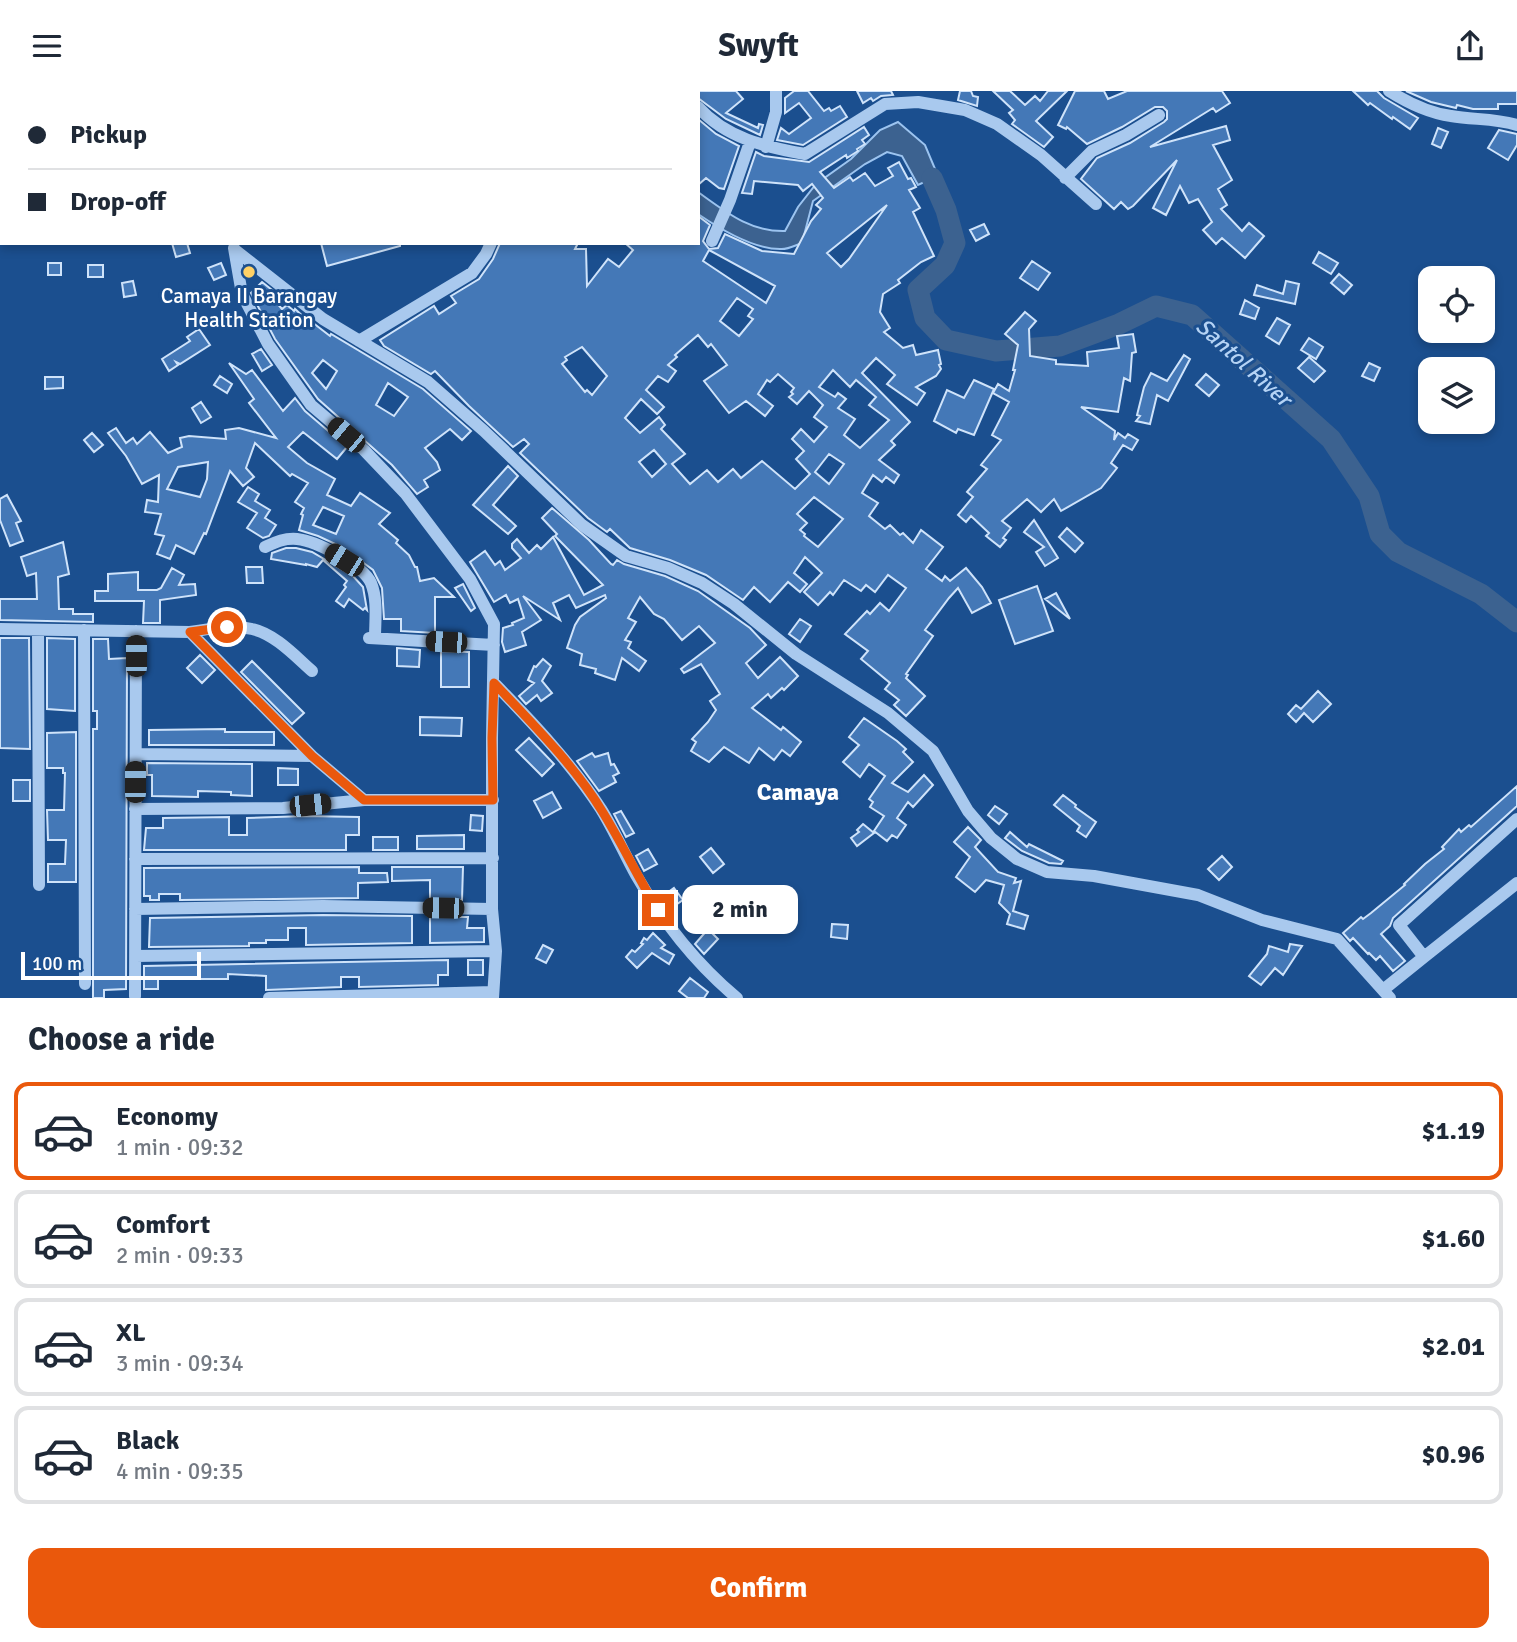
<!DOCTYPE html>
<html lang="en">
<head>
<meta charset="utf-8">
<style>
	:root { --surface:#fff; --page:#f6f6f7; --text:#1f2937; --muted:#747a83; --line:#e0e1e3; --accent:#ea580c }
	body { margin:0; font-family:Signika,sans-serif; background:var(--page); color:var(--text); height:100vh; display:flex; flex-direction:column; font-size:26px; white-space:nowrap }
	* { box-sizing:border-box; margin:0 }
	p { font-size:23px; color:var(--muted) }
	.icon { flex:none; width:38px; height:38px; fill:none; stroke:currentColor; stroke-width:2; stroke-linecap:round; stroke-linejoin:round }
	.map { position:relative; height:907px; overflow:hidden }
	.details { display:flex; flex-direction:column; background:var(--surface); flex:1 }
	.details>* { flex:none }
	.banner { position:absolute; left:0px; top:0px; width:700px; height:154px; box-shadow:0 4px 10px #0003; display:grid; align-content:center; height:154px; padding:0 28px; background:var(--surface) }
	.buttons { position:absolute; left:1418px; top:175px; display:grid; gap:14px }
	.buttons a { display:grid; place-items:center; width:77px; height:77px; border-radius:14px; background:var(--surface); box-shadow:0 4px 10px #0003; font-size:35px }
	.scale { position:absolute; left:21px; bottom:18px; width:180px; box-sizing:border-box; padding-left:7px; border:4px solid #fff; border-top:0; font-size:19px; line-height:24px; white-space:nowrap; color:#fff; -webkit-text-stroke:5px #1b4f8f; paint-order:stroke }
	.end { position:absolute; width:32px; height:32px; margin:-16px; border:9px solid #ea580c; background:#fff; box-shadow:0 0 0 4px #fff }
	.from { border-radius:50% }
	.bubble { position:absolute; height:49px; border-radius:14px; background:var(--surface); box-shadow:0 4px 10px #0003; font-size:23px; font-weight:800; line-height:49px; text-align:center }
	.car { position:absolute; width:21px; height:42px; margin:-21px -10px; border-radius:9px; box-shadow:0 0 5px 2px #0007; background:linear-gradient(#222 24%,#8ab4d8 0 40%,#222 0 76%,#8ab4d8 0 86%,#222 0) }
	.banner b { display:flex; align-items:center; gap:24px; height:66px; font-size:26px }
	.banner b+b { border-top:2px solid var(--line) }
	.banner i { width:18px; height:18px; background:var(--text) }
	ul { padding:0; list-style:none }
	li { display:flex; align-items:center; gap:21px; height:98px; margin:0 14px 10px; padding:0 14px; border:4px solid var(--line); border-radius:14px }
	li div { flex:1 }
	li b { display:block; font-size:26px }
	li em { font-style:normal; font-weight:800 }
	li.current { border-color:var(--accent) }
	li>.icon { width:63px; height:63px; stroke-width:1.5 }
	h2 { padding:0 28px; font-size:32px; line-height:84px }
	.cta { display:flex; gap:14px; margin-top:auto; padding:14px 28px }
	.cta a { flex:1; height:80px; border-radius:14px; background:var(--accent); color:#fff; font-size:28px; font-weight:800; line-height:80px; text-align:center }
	header { display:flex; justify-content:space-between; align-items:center; height:91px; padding:0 28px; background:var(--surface); font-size:32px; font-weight:800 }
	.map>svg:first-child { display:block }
	.water { fill:#3c6290; stroke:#9cc4f0; stroke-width:2 }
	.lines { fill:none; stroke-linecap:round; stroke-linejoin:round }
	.river { stroke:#3c6290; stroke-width:21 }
	.building { fill:#4478b7; stroke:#cfe3fa; stroke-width:2; fill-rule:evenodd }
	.minor { stroke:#a9c9ee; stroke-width:12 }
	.route { stroke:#ea580c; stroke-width:9 }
	.poi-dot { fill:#ffd166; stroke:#1b4f8f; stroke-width:2.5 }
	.labels { text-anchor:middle; stroke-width:6; stroke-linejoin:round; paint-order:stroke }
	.poi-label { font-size:21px; fill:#fff; stroke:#1b4f8f }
	.water-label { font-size:23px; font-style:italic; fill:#b5d3f5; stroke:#1b4f8f }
	.quarter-label { font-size:24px; font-weight:bold; fill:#fff; stroke:#1b4f8f }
</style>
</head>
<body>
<header><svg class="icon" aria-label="menu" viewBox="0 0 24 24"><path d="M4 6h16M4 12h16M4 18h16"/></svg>Swyft<svg class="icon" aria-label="share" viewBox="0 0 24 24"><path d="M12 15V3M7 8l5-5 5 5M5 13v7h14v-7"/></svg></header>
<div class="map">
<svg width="1517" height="907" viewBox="0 0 1517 907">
	<rect width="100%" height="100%" fill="#1b4f8f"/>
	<!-- water -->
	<path class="water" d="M898,31L925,54L938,85L918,94L902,65L887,61L865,73L813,110L802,152C796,154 787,159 780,158C753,158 720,138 698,123V101C726,121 750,141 785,140L798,116L816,93L851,68L880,39Z"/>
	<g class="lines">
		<!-- river -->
		<path class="river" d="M932,87L946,119L955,152L945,174L918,199L925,227L946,249L996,260L1060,255L1119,233L1156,215L1192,224L1331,348L1369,405L1380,443L1398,461L1481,503L1517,531"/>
	</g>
	<!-- building -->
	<path class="building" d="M698,0H736L743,8L726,22L758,37L759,33L763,34L760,44L726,28L698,7Z
		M794,0H808L824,20L829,17L831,20L840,15L847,26L803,54L777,49L781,37L789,43L811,27L799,12L785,22V7Z
		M857,0H891L893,4L881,5L873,10L871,7L863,12Z
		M960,0H971L973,5L978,6L977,15L958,9Z
		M993,0H1010L1025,14L1035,5L1040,10L1048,0H1067L1036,30L1053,46L1044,56L1012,33L1015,29L1009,22L1013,19Z
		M1075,0H1104L1108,8L1127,0H1222L1230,12L1216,21L1213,17L1150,56L1226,35L1230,49L1213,54L1232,89L1218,98L1227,114L1221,118L1242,140L1249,132L1264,145L1245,167L1222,147L1216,153L1203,139L1212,131L1198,108L1189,112L1180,95L1166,124L1153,117L1177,69L1133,115L1128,118L1121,111L1114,118L1081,88L1097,67L1130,52L1164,31L1167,28V20L1163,16H1155L1122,36L1087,53L1067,36L1066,38L1058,34Z
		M1353,0H1377L1384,7L1418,27L1410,38L1393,26L1392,28L1370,12L1368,14Z
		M1406,0H1517V13H1498V18H1473L1457,14L1456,17L1431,11Z
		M698,28L716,43L739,55L724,98L719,97L706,87L698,94Z
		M864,36L869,44L862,49L865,53L857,58L858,60L847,67L846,64L820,81L834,97L850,86L853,90L865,82L875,95L893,85L888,77L899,71L908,88L911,87L916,96L909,99L920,117L913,121L934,165L921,171L898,189L900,192L883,203L880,221L890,237L884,241L903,257L913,254L916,264L938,259L941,273L939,274L941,278L936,285L916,296L925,302L917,314L887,293L895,284L876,267L862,282L910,331L891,350L895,354L879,369L899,384L894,392L886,386L882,391L873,384L862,402L878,412L869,425L885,438L890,434L900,444L903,442L913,452L921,439L943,456L926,478L942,490L945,485L950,490L966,477L982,496L991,512L972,522L958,497L949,507L925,539L933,545L906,583L908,584L906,587L925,605L906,625L894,614L899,609L885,598L890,592L861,568L868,560L845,543L867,520L870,523L880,512L889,520L906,497L888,484L875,501L866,494L861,500L844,489L833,504L830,501L818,514L804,501L822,482L805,466L794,482L807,493L800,501L788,491L770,511L754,496L743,509L706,484L670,469L630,457L610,438L607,441L588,427L520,362L529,353L524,348L513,356L469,315L435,280L431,283L384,255L380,249L434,215L439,223L456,212L451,205L479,188L493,168L500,152H578L575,158H586L587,195L608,168L619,176L633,159L625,152H698V125L710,134L703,150L709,158L718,157L725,143L762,160L794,163L811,130L821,118L816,114L823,107L812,93L803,100L798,94L754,90L752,103L742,102L756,61L764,65L809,71ZM887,114L849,168L841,176L827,162ZM709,159L775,195L766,212L703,170ZM737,207L753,218L748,225L753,228L739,245L720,230ZM698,244L708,256L711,253L727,274L704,290L729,322L746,310L765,325L773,315L758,303L767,289L770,291L778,283L794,297L791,301L793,303L789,306L797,313L809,300L823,314L814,326L827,336L814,351L801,338L792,348L804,360L796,368L810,383L795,398L762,370L741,387L733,378L718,391L707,379L690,393L672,373L685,363L661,338L665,334L659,326L640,342L625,327L641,308L657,323L664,316L646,299L658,285L668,291L676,280L668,274L677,266L675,264ZM582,256L607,285L592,304L587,299L585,301L562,273L567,269L565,266ZM833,279L850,296L856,289L876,306L869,314L889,329L860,357L844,344L855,328L838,317L846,308L838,302L835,306L819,296ZM654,359L666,373L652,386L639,371ZM829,363L844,373L829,393L815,381ZM814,406L843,428L818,456L804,445L805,443L800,439L807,432L797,423Z
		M1438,37L1448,41L1441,57L1432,53Z
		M1499,39L1517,43V54L1508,69L1488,57Z
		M984,133L989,143L976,150L970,139Z
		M172,152H187L190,162L176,166Z
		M321,152H400V155L327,175Z
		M1319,161L1338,172L1331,183L1313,172Z
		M1032,170L1050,182L1038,199L1020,187Z
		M48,172H61V184H48Z
		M221,172L226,184L214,189L208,177Z
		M88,174H103V186H88Z
		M1339,183L1352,194L1344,203L1331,192Z
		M133,190L136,204L124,206L122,192Z
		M1286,190L1299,193L1295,213L1254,204L1257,194L1283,203Z
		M262,191L272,199L269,203L282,218L287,214L294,220L295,218L307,229L308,228L330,245L331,243L423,298L471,340L462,349L450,338L425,357L437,371L440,379L424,389L428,396L417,403L392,374L318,308L275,248L251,202ZM323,269L337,280L326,298L312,282ZM388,292L408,306L394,325L376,314Z
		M1245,209L1259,217L1255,228L1240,223Z
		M1025,221L1036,230L1029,238L1030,265L1056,269V273L1088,275L1087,261L1119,257L1117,245L1133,243L1136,261L1132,262L1130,290L1124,287L1118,321L1081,316L1115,340L1114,349L1118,342L1125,347L1128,343L1138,349L1132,359L1123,354L1111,372L1117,377L1101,397L1061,420L1054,408L1041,421L1027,408L1002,430L1011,437L1003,447L1006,449L1000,456L986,445L989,442L971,425L966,431L958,424L973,406L967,401L987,378L981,374L1001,349L992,344L1009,311L993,302L998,293L1009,300L1015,279H1013L1018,254L1005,243Z
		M1277,227L1290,234L1279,253L1266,245Z
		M199,238L210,254L180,273L176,271L178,274L169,280L162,268L190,250L187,246Z
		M1309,247L1323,256L1316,268L1301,259Z
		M261,258L272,274L262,280L252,263Z
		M1184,264L1190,268L1168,310L1157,304L1150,333L1136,330L1140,325L1137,324L1144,296L1151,282L1167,290Z
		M1309,266L1325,280L1314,291L1298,277Z
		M229,272L246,283L252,279L283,320L295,307L305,320L347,356L337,368L303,341L288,356L307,372L335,388L327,404L351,415L360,402L390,422L379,433L398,449L396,452L409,464L415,476H417L420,490L434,487L454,506H435V542L401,540V528H384L382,497L373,479L342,456L318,445L299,439L303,424L301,423L304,417L295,411L308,392L292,383L290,385L255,352L246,377L254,386L243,395L230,380L206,443L204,442L194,463L176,454L170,468L157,463L164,445L155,443L161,423L145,421L147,409L158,411L159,384L142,393L126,365L108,342L116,337L126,352L133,347L137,353L150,341L168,362L182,356L180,347L189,345L226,348L225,339L239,337L276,347L249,312L254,308ZM208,371L207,388L200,406L167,398L178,376ZM323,416L344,425L336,443L313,434Z
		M1369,272L1380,277L1374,290L1362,285Z
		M1206,283L1219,294L1209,305L1196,294Z
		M220,285L232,293L227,302L214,294Z
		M45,286H63V297L45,298Z
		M974,289L994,298L974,344L958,338L956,342L934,330L947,299L964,307Z
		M201,311L211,326L201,332L192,317Z
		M92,342L103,354L94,361L84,349Z
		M508,375L518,385L493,414L516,435L508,443L473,414Z
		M248,396L259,403L255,410L270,419L265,427L276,434L269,445L263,447L247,437L257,422L238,411Z
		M7,404L21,430L16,432L23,450L10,455L0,429V408Z
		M552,417L589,449L611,473L613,474L617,469L624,473L665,485L698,500L750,537L766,554L746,572L758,587L780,566L798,585L784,599L782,597L771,607L768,603L752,617L781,639L783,636L801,651L790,665L782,659L774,669L759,657L749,672L724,656L709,671L691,660L696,651L692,648L708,631L716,619L710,610L720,603L701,573L684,582L681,578L715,552L699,535L682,549L664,528L654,523L640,506L628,527L636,531L625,549L631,551L628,557L646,570L639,580L622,567L615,589L595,582L596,578L580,574L582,563L567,557L575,534L580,526L606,507L605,504L576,517L569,504L553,512L560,529L523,505L541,529L522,541L526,554L505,561L502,551L503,537L513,534L512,532L524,527L518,508L510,512L506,504L494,511L470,471L485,460L495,474L500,470L505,479L521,467L512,457V453L517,448L529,462L537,454L541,458L553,446L584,504L603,494L555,445L557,443L542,427Z
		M1034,429L1058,467L1045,475L1036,461L1044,456L1024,441Z
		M1067,437L1083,452L1075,461L1059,446Z
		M63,451L69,483L58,486L59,518H73V523H93V531L0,529V508H37L36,482L27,485L21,466Z
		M286,457H296L312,461L353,485L363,496L367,519L365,517L363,519L349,508L344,516L336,510L346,496L344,494L347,490L323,469L317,476L306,473V474L271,468L272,462Z
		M246,476H262L263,492H247Z
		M172,477L184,484L179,494L195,493L196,504L160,509V532H143L144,510H95V500H108V483L138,481V499H157L161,497Z
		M463,493L475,517L471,520L455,497Z
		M1037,495L1053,540L1015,553L999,509Z
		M1056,502L1070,528L1045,508Z
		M800,528L811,535L800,551L789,543Z
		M0,547H29L30,658L0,657Z
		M47,547L75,548V620L47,618Z
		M93,548H108L109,568L127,567L126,898L104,899V907H93V638H97V620H93Z
		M397,557L420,559L419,576L397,575Z
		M441,560L469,561V596H441Z
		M200,564L215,579L202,592L187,577Z
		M543,568L551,575L542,590L552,602L541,610L537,604L526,613L519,605L534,592L528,589L534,575L536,576Z
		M252,570L304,622L292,633L241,581Z
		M1318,600L1331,613L1313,631L1304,622L1296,631L1288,623L1296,614L1301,618Z
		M420,626L462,627L461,645L420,644Z
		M864,627L897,650L906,658L903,661L913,671L892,692L908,701L924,684L933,694L913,716L908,711L897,727L906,734L897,747L892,744L887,750L874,740L884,725L870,716L873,711L869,708L885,685L869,673L860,686L843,671L859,654L849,646Z
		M225,638V641H274V654H149V639Z
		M76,641V791H48V773H65L66,749H48L47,719H64L65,682H63V677H47V642Z
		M529,647L554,673L542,685L516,659Z
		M592,662L595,666L608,662L611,674L614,673L619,682L613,685L616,691L599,700L577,670Z
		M147,672L252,673V705L231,704V701L198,700V706L152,705V684H147Z
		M278,677L298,678V694H278Z
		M13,689H30V710H13Z
		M1517,695V715L1393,827L1390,835L1381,843L1405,870L1393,880L1380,865L1376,869L1369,862L1368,863L1353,847L1350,850L1343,842L1361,826L1363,828L1371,822L1405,794L1404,793L1425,773L1444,758L1442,756L1459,738L1461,741L1469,734L1471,736Z
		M552,701L561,717L543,727L534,710Z
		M1063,704L1076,714L1075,716L1096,731L1086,746L1077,740L1080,735L1054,714Z
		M995,715L1007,723L999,733L988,724Z
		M621,720L634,742L626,746L614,723Z
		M471,724L483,725L482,740L470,739Z
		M305,725L359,726V744H346V759H144L146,737H163V727L229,726V744H247V727Z
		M863,733L874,742L857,755L851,747L859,741L857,739Z
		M968,736L981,749L975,756L998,781L1016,787L1014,792L1021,790L1013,820L1028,825L1024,838L1007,833L1010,823L999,812L1004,794L986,789L975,801L956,786L970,766L954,751Z
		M1010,741L1027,756L1029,753L1063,770L1061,773L1049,772L1022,760L1005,747Z
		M464,744V758H417V745Z
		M373,746H398V759H373Z
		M711,757L724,773L713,782L700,766Z
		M648,758L657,773L644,780L636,765Z
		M1222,765L1232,776L1219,789L1208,778Z
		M359,776V782H387L388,791L358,792V807L180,809V803H159V809H150V805H144V777Z
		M392,776H463L462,809L430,808V789L392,790Z
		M674,797L683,809L671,817L663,805Z
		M323,824L412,825V852L306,854V837H288V849H266V852H249V855L149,856L150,827Z
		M430,826H468L467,837H484V851L430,852Z
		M832,833L848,834L847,848L831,846Z
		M708,838L718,848L704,863L695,853Z
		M653,842L665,854L661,857L674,864L669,873L652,862L637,877L626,866L632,859L635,861L643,853L641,852L644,847L647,849Z
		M1290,853L1302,855L1283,884L1275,877L1261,894L1249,885L1267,863L1269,855L1288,861Z
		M543,854L553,859L546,872L536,867Z
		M448,869V884H438V894L359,896V886H341V896L266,899V885L228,883V888H158V898H144V875Z
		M468,869H483V884H468Z
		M690,887L708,901L704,907H688L679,900Z"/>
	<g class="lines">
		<!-- minor -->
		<path class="minor" d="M167,0L168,2
			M685,0L686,2
			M1389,0C1408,12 1428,22 1451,25C1473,29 1495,27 1517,34
			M698,16C726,47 765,56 805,63L885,13L918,11L965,19L997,33L1041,64L1096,113
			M766,56L776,21V0
			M1065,87L1092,60L1126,44L1159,24
			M712,150L730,109L750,51
			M234,157L242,203L268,253L311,314L364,359L405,402L470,488L494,533L492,647V818L496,860L493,907
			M235,159L323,228L428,291L484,340L582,434L626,465L668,477L702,492L734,513L796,563L888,622L933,660L968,720L991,747L1017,768L1047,781L1094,785L1198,804L1262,829L1337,848L1390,907
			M359,250L472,182L486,163L491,152
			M265,456C276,451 284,447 297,448C316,450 363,474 371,492C378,509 375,530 375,547
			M0,538L190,541L312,665L364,709H493
			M38,539L39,794
			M84,539L85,893
			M190,541C210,538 232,533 252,538C275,543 295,565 312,580
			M369,547L494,554
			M494,592C532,631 571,672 601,718C614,739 624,762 636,784C663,831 695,872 737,907
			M136,663L312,665
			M135,718L283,717L364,709
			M135,768L493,767
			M135,818L323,815L492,818
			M135,865L496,860
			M1424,866L1517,792
			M1383,899L1424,866L1399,834L1517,728
			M135,905L136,540
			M269,907L493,901"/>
	</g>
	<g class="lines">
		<!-- route -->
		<path class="route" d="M227,536L190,541L312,665L364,709H493L492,647L494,592C530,630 575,675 602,720C622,752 638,787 658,819"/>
	</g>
	<!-- markers -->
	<circle class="poi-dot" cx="249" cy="181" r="7"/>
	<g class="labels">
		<!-- poi labels -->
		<g class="poi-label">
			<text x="249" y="212">Camaya II Barangay<tspan x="249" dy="24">Health Station</tspan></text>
		</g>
		<!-- water labels -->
		<g class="water-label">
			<text transform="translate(1244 271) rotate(42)" y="8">Santol River</text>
		</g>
		<!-- quarter labels -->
		<g class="quarter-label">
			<text x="798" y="709">Camaya</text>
		</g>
	</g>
</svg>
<div class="buttons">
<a><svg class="icon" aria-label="locate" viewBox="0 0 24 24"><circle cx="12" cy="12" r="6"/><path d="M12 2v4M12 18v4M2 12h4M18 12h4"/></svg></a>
<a><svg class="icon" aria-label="layers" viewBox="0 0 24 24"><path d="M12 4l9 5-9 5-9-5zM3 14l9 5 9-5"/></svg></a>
</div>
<div class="scale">100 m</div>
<i class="end from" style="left:227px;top:536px"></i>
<i class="end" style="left:658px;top:819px"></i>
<div class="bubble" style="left:682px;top:794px;width:116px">2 min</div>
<i class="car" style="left:346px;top:344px;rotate:310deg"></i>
<i class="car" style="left:344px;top:469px;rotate:302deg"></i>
<i class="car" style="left:446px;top:551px;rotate:273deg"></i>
<i class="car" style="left:136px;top:565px;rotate:0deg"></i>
<i class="car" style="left:135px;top:691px;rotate:0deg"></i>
<i class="car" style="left:310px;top:714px;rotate:84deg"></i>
<i class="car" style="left:443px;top:817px;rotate:271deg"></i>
<div class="banner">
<b><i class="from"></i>Pickup</b>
<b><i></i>Drop-off</b>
</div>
</div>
<section class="details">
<h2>Choose a ride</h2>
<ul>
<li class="current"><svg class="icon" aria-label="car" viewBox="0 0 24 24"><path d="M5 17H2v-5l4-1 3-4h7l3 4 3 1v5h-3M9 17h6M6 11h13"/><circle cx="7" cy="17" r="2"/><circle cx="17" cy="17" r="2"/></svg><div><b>Economy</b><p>1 min · 09:32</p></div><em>$1.19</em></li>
<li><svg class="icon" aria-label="car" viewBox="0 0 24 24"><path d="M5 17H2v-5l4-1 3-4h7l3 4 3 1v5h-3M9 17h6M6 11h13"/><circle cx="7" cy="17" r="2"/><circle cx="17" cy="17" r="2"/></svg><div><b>Comfort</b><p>2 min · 09:33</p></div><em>$1.60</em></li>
<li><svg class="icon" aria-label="car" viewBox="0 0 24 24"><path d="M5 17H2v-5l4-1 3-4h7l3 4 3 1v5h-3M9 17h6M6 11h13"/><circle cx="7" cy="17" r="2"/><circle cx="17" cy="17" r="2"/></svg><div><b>XL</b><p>3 min · 09:34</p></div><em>$2.01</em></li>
<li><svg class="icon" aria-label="car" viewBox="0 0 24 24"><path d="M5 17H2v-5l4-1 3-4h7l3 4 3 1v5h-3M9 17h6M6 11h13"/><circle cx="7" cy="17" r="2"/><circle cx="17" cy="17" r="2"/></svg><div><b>Black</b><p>4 min · 09:35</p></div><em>$0.96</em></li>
</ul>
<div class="cta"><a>Confirm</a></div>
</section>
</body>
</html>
